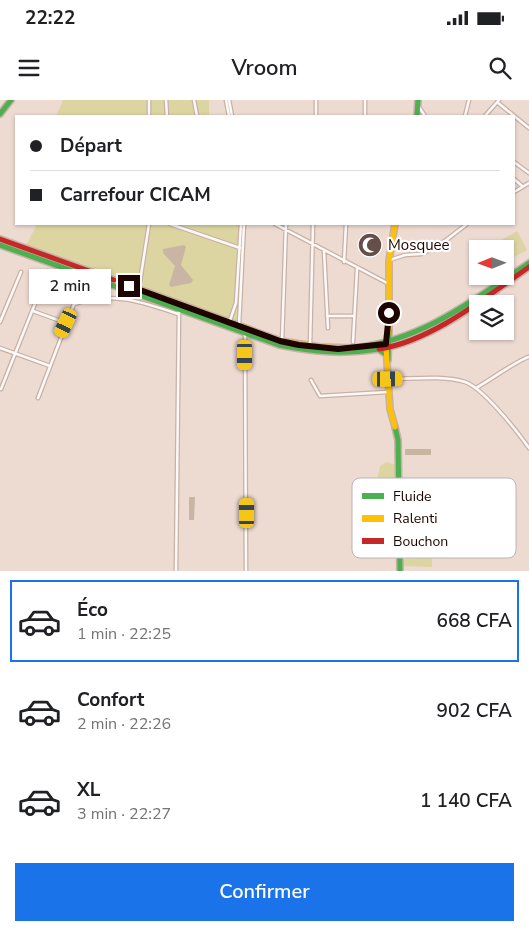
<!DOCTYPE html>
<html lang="fr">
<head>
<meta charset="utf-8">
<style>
	:root { --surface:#fff; --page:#f2f2f2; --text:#202124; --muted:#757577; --line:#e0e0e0; --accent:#1a73e8 }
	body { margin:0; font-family:"Nunito Sans",sans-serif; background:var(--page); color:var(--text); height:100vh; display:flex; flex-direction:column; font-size:19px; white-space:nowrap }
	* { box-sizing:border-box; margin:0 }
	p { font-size:16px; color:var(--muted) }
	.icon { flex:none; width:28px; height:28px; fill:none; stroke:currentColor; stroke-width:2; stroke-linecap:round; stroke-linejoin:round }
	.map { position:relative; height:471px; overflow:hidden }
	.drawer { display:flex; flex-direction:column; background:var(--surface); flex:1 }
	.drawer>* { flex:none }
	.hud { position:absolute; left:15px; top:15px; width:500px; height:110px; border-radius:0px; box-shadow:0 1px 4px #0004; display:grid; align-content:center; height:110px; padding:0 15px; background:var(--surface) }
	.needle { width:32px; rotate:269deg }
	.buttons { position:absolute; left:469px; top:140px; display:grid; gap:10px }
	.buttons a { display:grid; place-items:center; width:45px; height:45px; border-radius:0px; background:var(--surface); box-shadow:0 1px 4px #0004; font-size:25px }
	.end { position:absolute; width:22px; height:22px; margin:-11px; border:6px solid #1d0400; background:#fff; box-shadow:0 0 0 2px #fff }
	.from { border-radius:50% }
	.bubble { position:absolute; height:35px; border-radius:0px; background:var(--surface); box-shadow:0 1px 4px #0004; font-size:16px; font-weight:600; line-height:35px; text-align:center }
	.car { position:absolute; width:15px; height:30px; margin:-15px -8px; border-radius:6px; box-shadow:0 0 4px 1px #0007; background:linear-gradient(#f5c518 24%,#345 0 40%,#f5c518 0 76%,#345 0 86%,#f5c518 0) }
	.hud b { display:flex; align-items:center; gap:18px; height:48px; font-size:19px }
	.hud b+b { border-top:1px solid var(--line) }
	.hud i { width:12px; height:12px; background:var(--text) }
	ul { padding:9px 0 0; list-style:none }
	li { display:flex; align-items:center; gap:15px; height:82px; margin:0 10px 8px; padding:0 5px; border:2px solid transparent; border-radius:0px }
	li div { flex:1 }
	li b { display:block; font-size:19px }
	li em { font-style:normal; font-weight:600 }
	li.current { border-color:var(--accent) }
	li>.icon { width:45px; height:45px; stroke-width:1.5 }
	.cta { display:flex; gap:10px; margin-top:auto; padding:10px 15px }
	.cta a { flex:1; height:58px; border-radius:0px; background:var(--accent); color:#fff; font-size:20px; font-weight:600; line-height:58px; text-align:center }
	.status { display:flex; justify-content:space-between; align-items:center; height:35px; padding:0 25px; background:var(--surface); direction:ltr }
	.status svg { height:14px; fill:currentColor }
	header { display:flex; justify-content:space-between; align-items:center; height:65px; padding:0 15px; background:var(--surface); font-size:22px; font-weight:600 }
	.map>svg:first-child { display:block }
	.green { fill:#dcd5a2 }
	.building { fill:#c9b5a4 }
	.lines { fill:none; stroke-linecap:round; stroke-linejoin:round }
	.street-casing { stroke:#c8b1a5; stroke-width:5 }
	.fast-casing { stroke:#c8b1a5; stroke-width:8 }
	.slow-casing { stroke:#c8b1a5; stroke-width:8 }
	.jam-casing { stroke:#c8b1a5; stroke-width:8 }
	.street { stroke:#fcf9f8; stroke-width:2.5 }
	.fast { stroke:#4caf50; stroke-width:5 }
	.slow { stroke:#ffc107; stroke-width:5 }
	.jam { stroke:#c62828; stroke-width:5 }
	.route { stroke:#1d0400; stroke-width:6 }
	.labels { text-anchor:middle; stroke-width:4.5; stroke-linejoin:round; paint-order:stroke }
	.poi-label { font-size:15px; fill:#1d0400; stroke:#fff; text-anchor:start }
	.key { fill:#fff; stroke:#bbb4b2; stroke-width:1 }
	.key-label { font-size:14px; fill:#1d0400 }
</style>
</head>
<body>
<div class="status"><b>22:22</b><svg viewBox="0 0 49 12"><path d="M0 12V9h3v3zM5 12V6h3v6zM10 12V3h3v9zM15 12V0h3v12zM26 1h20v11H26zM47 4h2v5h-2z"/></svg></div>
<header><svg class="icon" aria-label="menu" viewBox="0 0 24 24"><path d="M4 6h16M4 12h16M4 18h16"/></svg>Vroom<svg class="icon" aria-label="search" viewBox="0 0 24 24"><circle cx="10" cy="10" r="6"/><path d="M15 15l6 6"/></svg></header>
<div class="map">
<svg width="529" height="471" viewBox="0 0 529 471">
	<rect width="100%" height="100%" fill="#eddad1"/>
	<!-- green -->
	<path class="green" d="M63,0H209V16H56Z
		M37,124H246L241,178L240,228L24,150Z
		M517,131L527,150L505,162V149H486Z
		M387,362L395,365L397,422L380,416V402H373L380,366Z
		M414,435L432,436V467L402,466L401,460L426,455L425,438L414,437Z"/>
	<!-- building -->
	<path class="building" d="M184,145L186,147L181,165L193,180L191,183L171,187L169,185L175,166L163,153V149Z
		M405,349H431V355H405Z
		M189,397H195L194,420H189Z"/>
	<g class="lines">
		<!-- street casing -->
		<g class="street-casing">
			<path id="street" d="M149,0V16
				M166,0L167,16
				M194,0L197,16
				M226,0L229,16
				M229,0L232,16
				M365,0V16
				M497,2L529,28
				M419,7L425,16
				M316,16V0
				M465,16L469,0
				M485,16L499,0
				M514,62L529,73
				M514,79L522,86
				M514,92L529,83
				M170,124L240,148
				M275,124L389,184
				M324,151L328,228
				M390,160L405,155L421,154L428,151L445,141L467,124
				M344,162L346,124
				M139,188L149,124
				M75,204C108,190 146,203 178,214
				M33,211L66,223
				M327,216H354
				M0,222L21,172
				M229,223L236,203L241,124
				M239,225L244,124
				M245,234L246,471
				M282,242L286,124
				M353,242L357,169
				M310,245L313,124
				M0,248L50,266
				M389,279C411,279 444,275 465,282C483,288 517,331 529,348
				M311,280L320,296L388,292
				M476,288C487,282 521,258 529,257
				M1,289L48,171
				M38,298L82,183
				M176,471L179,210"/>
		</g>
		<!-- fast casing -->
		<g class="fast-casing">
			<path id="fast" d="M0,14L11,0
				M417,16L418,0
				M0,145L279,245C315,252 342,255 379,249
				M353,248C421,241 474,200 529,163
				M378,249L387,255
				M388,260L389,230
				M395,327L398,340L400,471"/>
		</g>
		<!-- slow casing -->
		<g class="slow-casing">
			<path id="slow" d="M114,180L281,241L320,247L353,248
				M395,327L390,309L386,247L389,227V161L395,124"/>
		</g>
		<!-- jam casing -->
		<g class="jam-casing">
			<path id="jam" d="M0,139L114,180
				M379,249C432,241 486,197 529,167"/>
		</g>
		<!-- street -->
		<use href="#street" class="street"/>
		<!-- fast -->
		<use href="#fast" class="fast"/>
		<!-- slow -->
		<use href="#slow" class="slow"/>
		<!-- jam -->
		<use href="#jam" class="jam"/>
	</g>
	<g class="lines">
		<!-- route -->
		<path class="route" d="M129,186L280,241L299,245L338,249L386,244L389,213"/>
	</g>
	<!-- icons -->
	<defs>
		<g id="mosque-disc" transform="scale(1.25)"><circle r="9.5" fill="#664f49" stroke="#fff"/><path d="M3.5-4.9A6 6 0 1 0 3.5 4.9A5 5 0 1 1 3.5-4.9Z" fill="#fff"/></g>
	</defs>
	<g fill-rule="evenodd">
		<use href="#mosque-disc" x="370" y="145"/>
	</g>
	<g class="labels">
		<!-- poi labels -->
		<g class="poi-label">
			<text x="388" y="150">Mosquee</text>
		</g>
	</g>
	<!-- legend -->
	<rect x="352" y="378" width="164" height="80" rx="8" class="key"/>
	<rect x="362" y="393" width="22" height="6" fill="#4caf50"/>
	<rect x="362" y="415" width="22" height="7" fill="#ffc107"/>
	<rect x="362" y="438" width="22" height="6" fill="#c62828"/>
	<g class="key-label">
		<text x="393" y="401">Fluide</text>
		<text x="393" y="423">Ralenti</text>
		<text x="393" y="446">Bouchon</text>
	</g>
</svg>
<div class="buttons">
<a><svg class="needle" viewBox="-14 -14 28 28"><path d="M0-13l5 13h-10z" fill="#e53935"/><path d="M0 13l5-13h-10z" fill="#757577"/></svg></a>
<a><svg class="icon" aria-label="layers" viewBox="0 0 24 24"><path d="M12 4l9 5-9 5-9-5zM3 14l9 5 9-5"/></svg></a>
</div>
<i class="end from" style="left:389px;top:213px"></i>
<i class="end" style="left:129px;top:186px"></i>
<div class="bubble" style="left:29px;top:169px;width:82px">2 min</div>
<i class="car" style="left:66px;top:223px;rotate:205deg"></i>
<i class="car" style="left:245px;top:255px;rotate:180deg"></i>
<i class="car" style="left:388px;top:279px;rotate:89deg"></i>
<i class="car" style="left:247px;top:413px;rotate:0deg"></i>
<div class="hud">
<b><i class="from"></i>Départ</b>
<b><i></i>Carrefour CICAM</b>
</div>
</div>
<section class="drawer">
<ul>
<li class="current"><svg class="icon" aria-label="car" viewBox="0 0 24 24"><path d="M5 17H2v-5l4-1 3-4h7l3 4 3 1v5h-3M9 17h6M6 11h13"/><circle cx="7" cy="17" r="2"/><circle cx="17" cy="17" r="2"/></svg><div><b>Éco</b><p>1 min · 22:25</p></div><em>668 CFA</em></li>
<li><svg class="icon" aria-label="car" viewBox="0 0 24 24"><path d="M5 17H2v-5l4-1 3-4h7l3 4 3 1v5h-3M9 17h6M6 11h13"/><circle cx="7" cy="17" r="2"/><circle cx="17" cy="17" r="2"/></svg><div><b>Confort</b><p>2 min · 22:26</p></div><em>902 CFA</em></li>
<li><svg class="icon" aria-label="car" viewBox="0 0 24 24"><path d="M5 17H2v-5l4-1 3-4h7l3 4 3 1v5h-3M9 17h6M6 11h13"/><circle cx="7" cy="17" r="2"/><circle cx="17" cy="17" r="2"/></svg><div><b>XL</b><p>3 min · 22:27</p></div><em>1 140 CFA</em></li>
</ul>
<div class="cta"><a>Confirmer</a></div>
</section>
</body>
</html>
